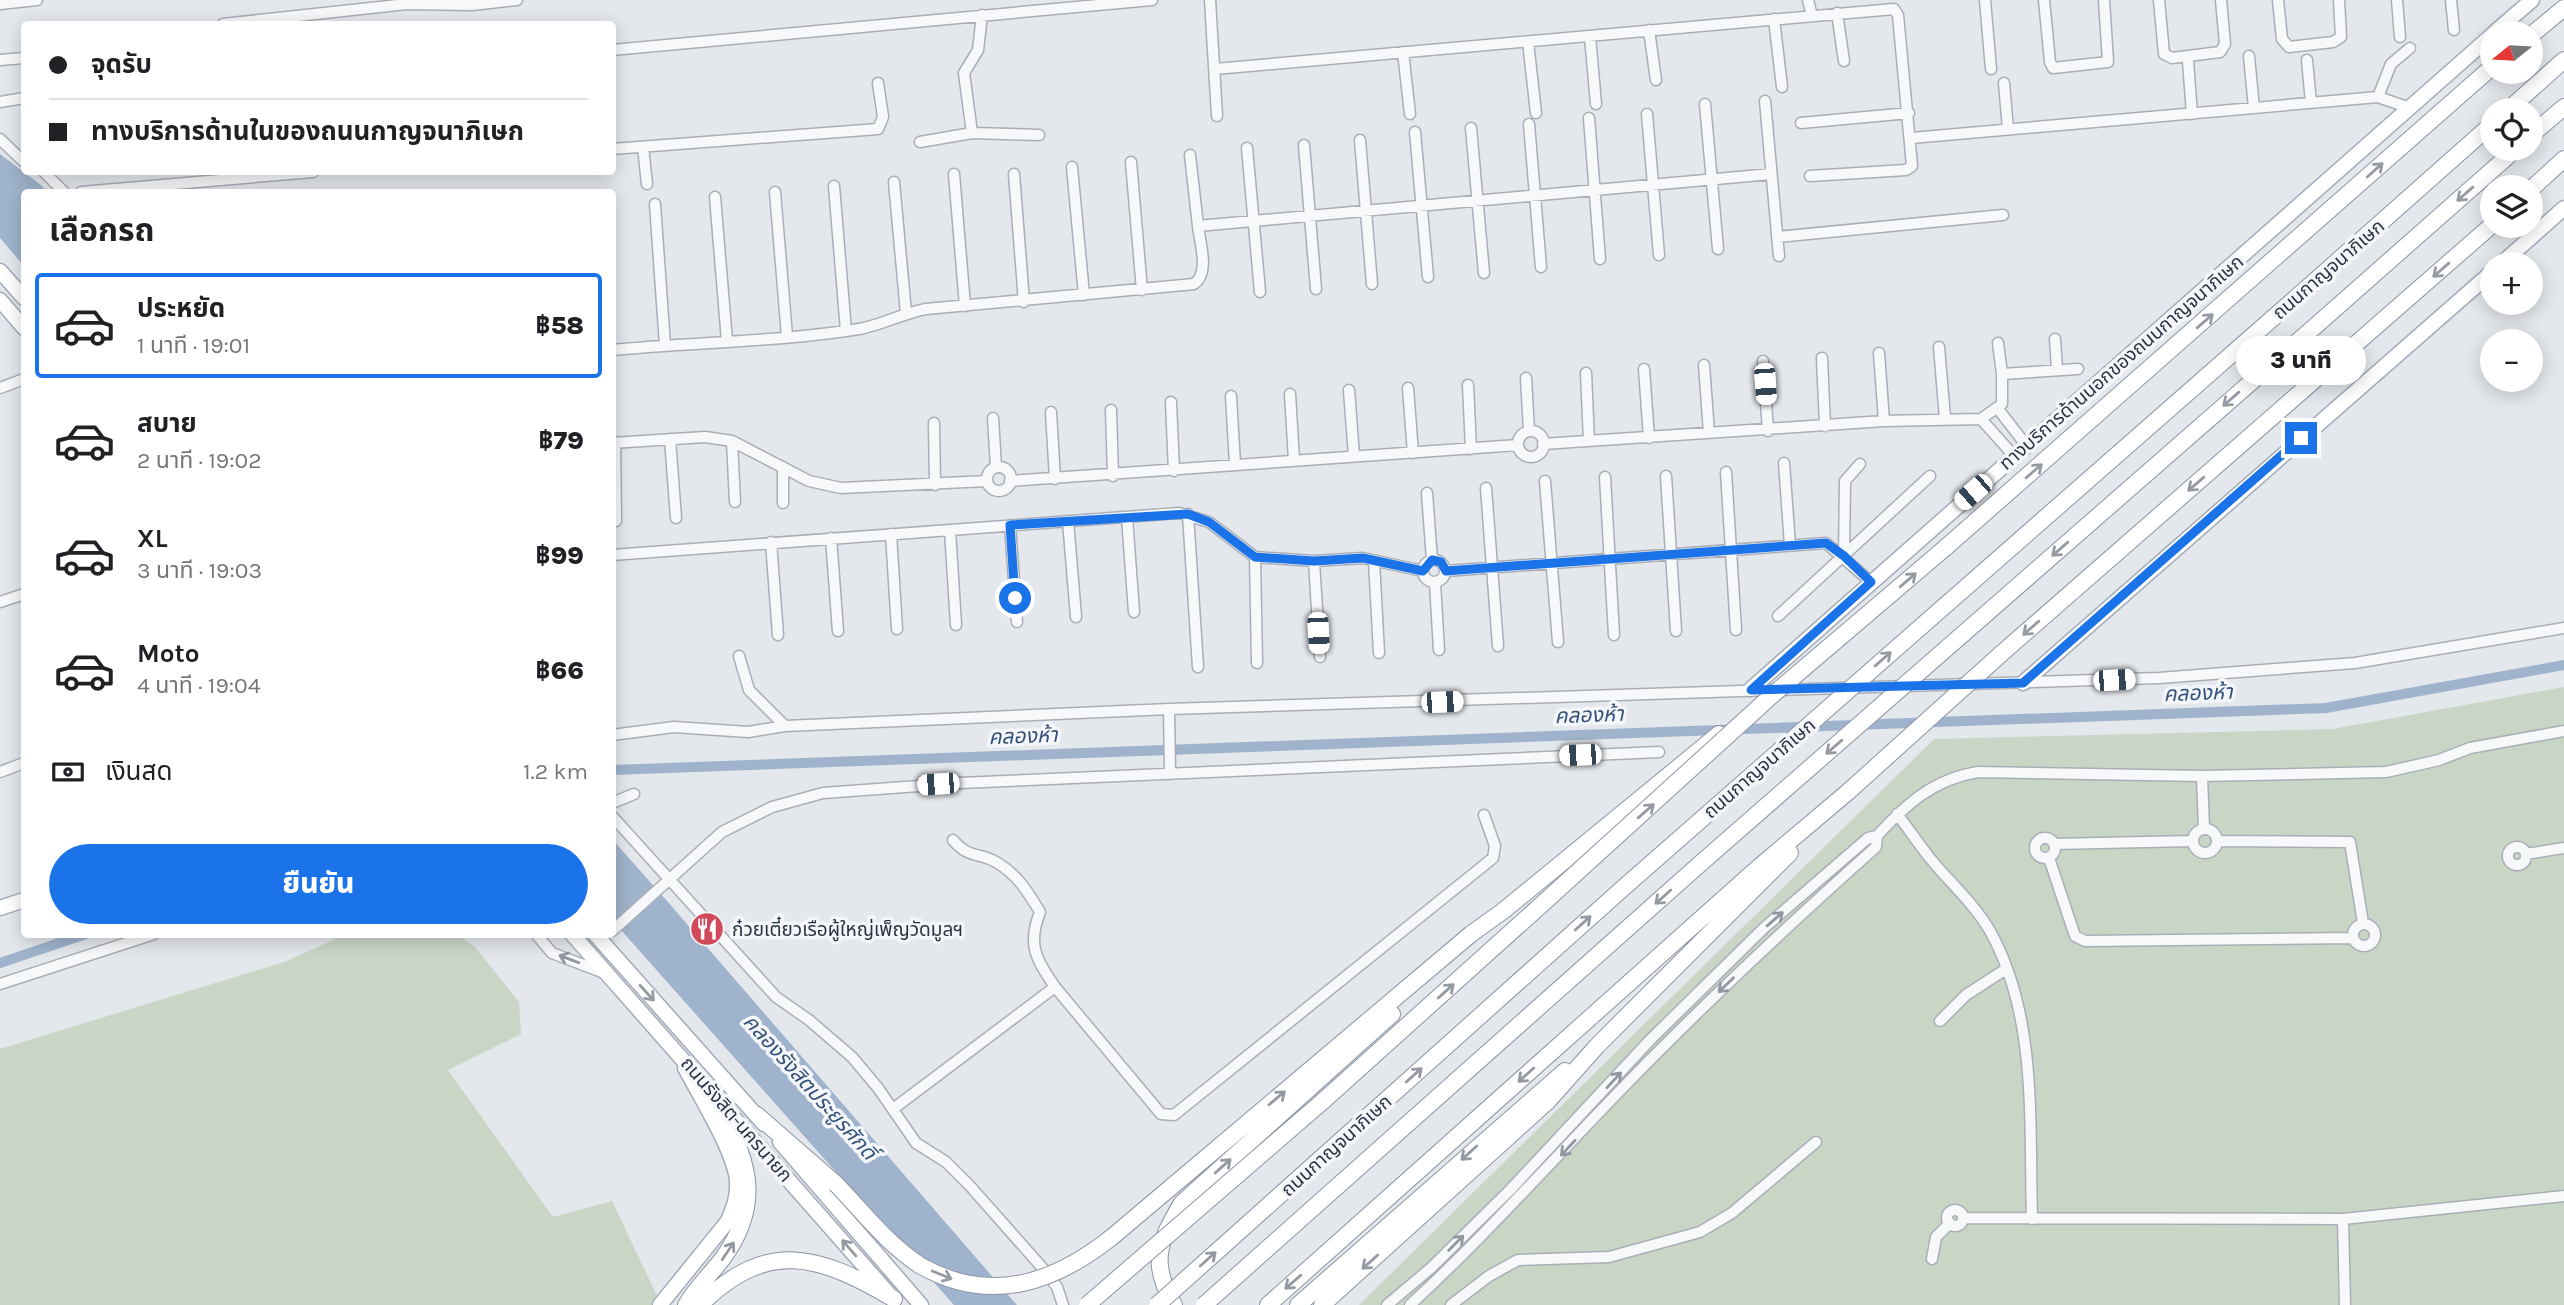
<!DOCTYPE html>
<html lang="th">
<head>
<meta charset="utf-8">
<style>
	:root { --surface:#fff; --page:#f6f6f6; --text:#202124; --muted:#757577; --line:#e0e0e0; --accent:#1a73e8 }
	body { margin:0; font-family:Karla,"Noto Sans Thai",sans-serif; background:var(--page); color:var(--text); height:100vh; display:flex; flex-direction:column; font-size:26px; white-space:nowrap }
	* { box-sizing:border-box; margin:0 }
	p { font-size:23px; color:var(--muted) }
	.icon { flex:none; width:38px; height:38px; fill:none; stroke:currentColor; stroke-width:2; stroke-linecap:round; stroke-linejoin:round }
	.map { position:relative; flex:1; overflow:hidden }
	.details { position:absolute; left:21px; top:189px; width:595px; height:749px; display:flex; flex-direction:column; background:var(--surface); border-radius:7px; box-shadow:0 4px 18px #0003 }
	.details>* { flex:none }
	.hud { position:absolute; left:21px; top:21px; width:595px; height:154px; border-radius:7px; box-shadow:0 4px 18px #0003; display:grid; align-content:center; height:154px; padding:0 28px; background:var(--surface) }
	.needle { width:46px; rotate:252deg }
	.tools { position:absolute; left:2480px; top:21px; display:grid; gap:14px }
	.tools a { display:grid; place-items:center; width:63px; height:63px; border-radius:50%; background:var(--surface); box-shadow:0 4px 18px #0003; font-size:35px }
	.end { position:absolute; width:32px; height:32px; margin:-16px; border:9px solid #1a73e8; background:#fff; box-shadow:0 0 0 4px #fff }
	.from { border-radius:50% }
	.bubble { position:absolute; height:49px; border-radius:24px; background:var(--surface); box-shadow:0 4px 18px #0003; font-size:23px; font-weight:800; line-height:49px; text-align:center }
	.car { position:absolute; width:21px; height:42px; margin:-21px -10px; border-radius:9px; box-shadow:0 0 5px 2px #0007; background:linear-gradient(#fff 24%,#345 0 40%,#fff 0 76%,#345 0 86%,#fff 0) }
	.hud b { display:flex; align-items:center; gap:24px; height:66px; font-size:26px }
	.hud b+b { border-top:2px solid var(--line) }
	.hud i { width:18px; height:18px; background:var(--text) }
	ul { padding:0; list-style:none }
	li { display:flex; align-items:center; gap:21px; height:105px; margin:0 14px 10px; padding:0 14px; border:4px solid transparent; border-radius:7px }
	li div { flex:1 }
	li b { display:block; font-size:26px }
	li em { font-style:normal; font-weight:800 }
	li.selected { border-color:var(--accent) }
	li>.icon { width:63px; height:63px; stroke-width:1.5 }
	h2 { padding:0 28px; font-size:32px; line-height:84px }
	.pay { display:flex; align-items:center; gap:18px; height:77px; padding:0 28px; font-size:26px }
	.pay p { margin-inline-start:auto }
	.button { display:flex; gap:14px; margin-top:auto; padding:14px 28px }
	.button a { flex:1; height:80px; border-radius:42px; background:var(--accent); color:#fff; font-size:28px; font-weight:800; line-height:80px; text-align:center }
	.map>svg:first-child { display:block }
	.green { fill:#c9d6c5 }
	.water { fill:#9fb4cc }
	.lines { fill:none; stroke-linecap:round; stroke-linejoin:round }
	.canal { stroke:#9fb4cc; stroke-width:10 }
	.minor-casing { stroke:#a9aeb7; stroke-width:13 }
	.major-casing { stroke:#a3abb8; stroke-width:17 }
	.highway-casing { stroke:#8b94a3; stroke-width:18 }
	.minor { stroke:#f7f8fa; stroke-width:10 }
	.major { stroke:#fff; stroke-width:14 }
	.highway { stroke:#fff; stroke-width:16 }
	.highway-bridge-casing { stroke:#8b94a3; stroke-width:18; stroke-linecap:butt }
	.highway-bridge { stroke:#fff; stroke-width:16 }
	.oneway { stroke:#959aa2 }
	.oneway2 { stroke:#9196a0 }
	.route { stroke:#1a73e8; stroke-width:9 }
	.labels { text-anchor:middle; stroke-width:7; stroke-linejoin:round; paint-order:stroke }
	.street-label { font-size:19px; fill:#2b3445; stroke:#f4f6f9 }
	.poi-label { font-size:19px; fill:#2b3445; stroke:#f4f6f9; text-anchor:start }
	.water-label { font-size:21px; font-style:italic; fill:#34527a; stroke:#f4f6f9 }
</style>
</head>
<body>
<div class="map">
<svg width="2564" height="1305" viewBox="0 0 2564 1305">
	<rect width="100%" height="100%" fill="#e4e7ec"/>
	<!-- green -->
	<path class="green" d="M2564,687V1305H1359L1934,739L2333,729Z
		M347,934L458,935L475,947L519,1002L521,1034L448,1070L553,1217L612,1201L658,1298L655,1305H0V1049L284,962Z"/>
	<!-- water -->
	<path class="water" d="M0,154L41,185L47,192H24V266L0,238Z
		M612,839L667,901L1017,1305H954L613,921Z"/>
	<g class="lines">
		<!-- canal -->
		<path class="canal" d="M612,770L2326,708L2564,665
			M0,963L86,934"/>
		<!-- minor casing -->
		<g class="minor-casing">
			<path id="minor" d="M1210,0L1217,116
				M1808,0L1812,16
				M1985,0L1991,69
				M2044,0L2050,62L2053,68L2108,62L2104,0
				M2159,0L2164,54L2172,58L2220,52L2225,44L2221,0
				M2278,0L2282,39L2289,47L2333,42L2341,37L2339,0
				M2397,0L2400,37
				M2451,0L2454,30
				M0,4L37,0
				M1837,13L1844,61
				M1774,19L1782,87
				M223,24L407,4L472,5L517,0
				M1649,30L1656,80
				M1590,37L1596,104
				M1528,42L1536,113
				M612,50L1152,0
				M1403,52L1410,114
				M2249,56L2254,108
				M0,60L24,58
				M2307,60L2311,103
				M2188,61L2192,114
				M1215,69L1894,9L1898,15L1912,166L1906,170L1810,176
				M2004,83L2008,129
				M2378,97L2410,108
				M1765,101L1779,256
				M0,102L24,98
				M1705,104L1718,249
				M1647,114L1659,255
				M1589,118L1600,259
				M1801,123L1909,113
				M1529,124L1541,267
				M1471,128L1484,273
				M1415,132L1428,277
				M972,133L964,73L978,50L982,15
				M1911,138L2378,97L2391,64L2410,48
				M0,139L24,162
				M1360,140L1372,284
				M920,142L972,133L1039,135
				M1304,145L1316,289
				M643,147L647,184
				M1247,148L1260,292
				M612,149L878,129L883,117L878,83
				M1190,155L1198,226
				M1131,162L1142,290
				M1072,167L1084,295
				M44,172L64,192
				M954,174L965,306
				M1014,174L1024,302
				M894,182L906,313
				M834,186L846,331
				M81,192L313,172
				M775,192L787,336
				M715,197L727,341
				M655,204L665,345
				M1777,237L2003,215
				M2055,339L2057,369
				M1998,343L2002,374
				M1939,347L1945,418
				M612,350C694,342 778,342 859,329C882,325 903,313 926,309L1194,284C1210,273 1200,244 1198,226L1771,174
				M1879,353L1884,421
				M1822,358L1825,426
				M1763,361L1768,431
				M1704,365L1709,433
				M1644,369L1649,438
				M1586,373L1589,441
				M1526,378L1529,431
				M1468,385L1471,449
				M0,388L24,379
				M1408,388L1413,453
				M1349,390L1354,456
				M1290,394L1294,460
				M1231,396L1235,465
				M1171,402L1174,471
				M1998,409L2026,445
				M1111,410L1113,476
				M1051,412L1055,479
				M993,418L996,467
				M1981,419L2014,456
				M934,423L935,485
				M1518 444a13 13 0 1 1 26 0a13 13 0 1 1-26 0Z
				M670,439L676,518
				M732,441L735,502
				M615,442L616,521
				M612,443L705,437L732,441L809,481L841,488L987,481
				M1543,444L1884,421L1981,419L2002,404V374L2078,369
				M1784,463L1790,545
				M987 479a12 12 0 1 1 24 0a12 12 0 1 1-24 0Z
				M1726,472L1736,630
				M1666,476L1676,631
				M1605,477L1614,635
				M1010,481L1518,445
				M1545,481L1558,642
				M1486,488L1498,646
				M1427,493L1432,560
				M783,503V467
				M1188,514L1198,667
				M1127,517L1134,612
				M1068,521L1076,617
				M1010,525L1017,622
				M950,530L956,625
				M891,534L897,629
				M831,538L838,631
				M771,542L778,635
				M612,555L1179,513L1209,522L1255,557L1314,561L1363,558L1423,571
				M1844,556L1845,481L1860,464
				M1255,557L1257,663
				M1423 571a11 11 0 1 1 22 0a11 11 0 1 1-22 0Z
				M1314,561L1320,657
				M1374,561L1379,653
				M1446,571L1826,543L1871,582
				M1435,583L1439,650
				M0,602L24,594
				M1778,616L1930,476
				M739,656L749,690L785,726
				M1169,709L1170,774
				M612,735L674,727L748,732L785,726L1169,709L2159,678L2355,663L2564,628
				M0,772L24,763
				M2202,776L2204,828
				M612,803L634,794
				M1897,814C1908,828 1918,843 1929,857C1949,882 1973,902 1990,931C2038,1017 2029,1124 2032,1219
				M612,816L776,997L809,1020L852,1057L878,1088L916,1143L946,1162L970,1186L1046,1272L1057,1287L1063,1305
				M2193 841a12 12 0 1 1 24 0a12 12 0 1 1-24 0Z
				M2035 848a10 10 0 1 1 20 0a10 10 0 1 1-20 0Z
				M953,840C969,859 979,852 996,862C1017,874 1028,892 1040,912C1027,945 1036,959 1055,987
				M2217,841L2350,842L2363,923
				M2054,844L2192,841
				M2508 856a9 9 0 1 1 18 0a9 9 0 1 1-18 0Z
				M2526,854L2564,848
				M2049,858L2075,936L2085,941L2353,938
				M2353 935a11 11 0 1 1 22 0a11 11 0 1 1-22 0Z
				M612,931L722,832L772,807L823,793L960,783L1659,752
				M536,934L552,953L607,974
				M0,984L154,934
				M1940,1021L1966,995L2006,969
				M893,1109L1055,987L1161,1114L1174,1115L1493,858L1495,846L1484,815
				M1947 1218a8 8 0 1 1 16 0a8 8 0 1 1-16 0Z
				M1964,1218L2343,1219L2564,1196
				M2343,1219L2345,1305
				M1932,1259L1936,1237L1950,1223
				M1387,1305L1431,1268L1510,1190L1651,1039L1765,927L1868,838L1877,836C1906,804 1934,779 1978,772L2202,776L2386,772L2439,760L2470,748L2564,731
				M1410,1305C1499,1223 1577,1132 1663,1047C1732,978 1803,912 1876,847L1877,836
				M1451,1305L1489,1276L1518,1260L1609,1257L1700,1232L1732,1213L1816,1142"/>
		</g>
		<!-- major casing -->
		<g class="major-casing">
			<path id="major" d="M2494,33L2532,0
				M2501,264L2564,208
				M0,271L24,298
				M0,300L24,328
				M2023,683L2492,272
				M1751,689L2492,35
				M0,908L24,900
				M572,934L888,1293
				M595,934L764,1124
				M780,1142L921,1305
				M660,1305L728,1221C733,1209 738,1197 737,1183C737,1156 699,1094 685,1068"/>
		</g>
		<!-- highway casing -->
		<g class="highway-casing">
			<path id="highway" d="M2530,36L2564,8
				M2508,110L2564,60
				M2530,136L2564,107
				M2530,190L2564,159
				M2298,296L2492,124
				M2320,322L2516,149
				M1945,548L2492,67
				M2002,653L2492,225
				M1322,1102L1540,906
				M757,1115L836,1184
				M1112,1237L1471,934L1503,911L1719,734
				M686,1305C696,1288 711,1274 723,1258C768,1196 743,1153 713,1092
				M700,1305C768,1238 819,1255 894,1299
				M1174,1305C1150,1263 1158,1243 1182,1203L1392,1014
				M1268,1305L1759,867L1849,791
				M1298,1305L1565,1071
				M1322,1305L1548,1101L1597,1046L1790,853"/>
		</g>
		<!-- minor -->
		<use href="#minor" class="minor"/>
		<!-- major -->
		<use href="#major" class="major"/>
		<!-- highway -->
		<use href="#highway" class="highway"/>
		<!-- highway-bridge casing -->
		<g class="highway-bridge-casing">
			<path id="highway-bridge" d="M1849,791L2002,653
				M1540,906L1769,698L1945,548
				M836,1184C862,1211 888,1245 921,1266C991,1305 1054,1283 1112,1237
				M1087,1305L1322,1102
				M1157,1305L1622,889L2298,296
				M1204,1305L1701,863L2320,322"/>
		</g>
		<!-- highway-bridge -->
		<use href="#highway-bridge" class="highway-bridge"/>
	</g>
	<!-- one-way arrows -->
	<defs><path id="oneway-shaft" d="M-6 0H5M1.5-3L5.5 0L1.5 3" fill="none" stroke-width="1.6" stroke-linecap="round" stroke-linejoin="round" transform="scale(1.75)"/></defs>
	<g class="oneway">
		<use href="#oneway-shaft" transform="translate(2375 170) rotate(-42)"/>
		<use href="#oneway-shaft" transform="translate(2465 194) rotate(139)"/>
		<use href="#oneway-shaft" transform="translate(2441 270) rotate(139)"/>
		<use href="#oneway-shaft" transform="translate(2205 321) rotate(-41)"/>
		<use href="#oneway-shaft" transform="translate(2231 399) rotate(139)"/>
		<use href="#oneway-shaft" transform="translate(2034 471) rotate(-41)"/>
		<use href="#oneway-shaft" transform="translate(2196 484) rotate(139)"/>
		<use href="#oneway-shaft" transform="translate(2060 549) rotate(139)"/>
		<use href="#oneway-shaft" transform="translate(1908 580) rotate(-41)"/>
		<use href="#oneway-shaft" transform="translate(2031 628) rotate(139)"/>
		<use href="#oneway-shaft" transform="translate(1883 659) rotate(-41)"/>
		<use href="#oneway-shaft" transform="translate(1834 747) rotate(139)"/>
		<use href="#oneway-shaft" transform="translate(1646 811) rotate(-41)"/>
		<use href="#oneway-shaft" transform="translate(1663 897) rotate(138)"/>
		<use href="#oneway-shaft" transform="translate(1583 923) rotate(-42)"/>
		<use href="#oneway-shaft" transform="translate(1446 991) rotate(-42)"/>
		<use href="#oneway-shaft" transform="translate(647 993) rotate(48)"/>
		<use href="#oneway-shaft" transform="translate(1414 1075) rotate(-42)"/>
		<use href="#oneway-shaft" transform="translate(1526 1075) rotate(138)"/>
		<use href="#oneway-shaft" transform="translate(1277 1098) rotate(-40)"/>
		<use href="#oneway-shaft" transform="translate(1469 1153) rotate(138)"/>
		<use href="#oneway-shaft" transform="translate(1223 1166) rotate(-42)"/>
		<use href="#oneway-shaft" transform="translate(849 1248) rotate(-131)"/>
		<use href="#oneway-shaft" transform="translate(728 1251) rotate(-56)"/>
		<use href="#oneway-shaft" transform="translate(1208 1259) rotate(-42)"/>
		<use href="#oneway-shaft" transform="translate(1370 1262) rotate(138)"/>
		<use href="#oneway-shaft" transform="translate(942 1275) rotate(22)"/>
		<use href="#oneway-shaft" transform="translate(1293 1282) rotate(139)"/>
	</g>
	<g class="oneway2">
		<use href="#oneway-shaft" transform="translate(1775 919) rotate(-41)"/>
		<use href="#oneway-shaft" transform="translate(569 959) rotate(-159)"/>
		<use href="#oneway-shaft" transform="translate(1726 985) rotate(136)"/>
		<use href="#oneway-shaft" transform="translate(1614 1080) rotate(-47)"/>
		<use href="#oneway-shaft" transform="translate(1568 1148) rotate(133)"/>
		<use href="#oneway-shaft" transform="translate(1456 1243) rotate(-45)"/>
	</g>
	<g class="lines">
		<!-- route -->
		<path class="route" d="M1015,598L1010,525L1188,514L1209,522L1255,557L1314,561L1363,558L1423,571L1432,560L1441,562L1446,571L1826,543L1844,556L1871,582L1751,690L2023,683L2301,438"/>
	</g>
	<!-- icons -->
	<defs>
		<g id="restaurant-disc" transform="scale(1.75)"><circle r="9.5" fill="#d1495b" stroke="#f4f6f9"/><path d="M-5-6h1v4h1v-4h1v4h1v-4h1v5L-1.5 .5V6h-2V.5L-5-1ZM5-6V6H3V1.5H1.5Q1.5-4 5-6Z" fill="#fff"/></g>
	</defs>
	<g fill-rule="evenodd">
		<use href="#restaurant-disc" x="707" y="929"/>
	</g>
	<g class="labels">
		<!-- street labels -->
		<g class="street-label">
			<text transform="translate(2328 269) rotate(-41)" y="7">ถนนกาญจนาภิเษก</text>
			<text transform="translate(2121 362) rotate(-41)" y="7">ทางบริการด้านนอกของถนนกาญจนาภิเษก</text>
			<text transform="translate(1759 768) rotate(-41)" y="7">ถนนกาญจนาภิเษก</text>
			<text transform="translate(737 1119) rotate(49)" y="7">ถนนรังสิต-นครนายก</text>
			<text transform="translate(1336 1145) rotate(-42)" y="7">ถนนกาญจนาภิเษก</text>
		</g>
		<!-- poi labels -->
		<g class="poi-label">
			<text x="732" y="936">ก๋วยเตี๋ยวเรือผู้ใหญ่เพ็ญวัดมูลฯ</text>
		</g>
		<!-- water labels -->
		<g class="water-label">
			<text transform="translate(2198 693) rotate(-2)" y="7">คลองห้า</text>
			<text transform="translate(1589 715) rotate(-2)" y="7">คลองห้า</text>
			<text transform="translate(1023 736) rotate(-2)" y="7">คลองห้า</text>
			<text transform="translate(810 1087) rotate(48)" y="7">คลองรังสิตประยูรศักดิ์</text>
		</g>
	</g>
</svg>
<div class="tools">
<a><svg class="needle" viewBox="-14 -14 28 28"><path d="M0-13l5 13h-10z" fill="#e53935"/><path d="M0 13l5-13h-10z" fill="#757577"/></svg></a>
<a><svg class="icon" aria-label="locate" viewBox="0 0 24 24"><circle cx="12" cy="12" r="6"/><path d="M12 2v4M12 18v4M2 12h4M18 12h4"/></svg></a>
<a><svg class="icon" aria-label="layers" viewBox="0 0 24 24"><path d="M12 4l9 5-9 5-9-5zM3 14l9 5 9-5"/></svg></a>
<a>+</a>
<a>−</a>
</div>
<i class="end from" style="left:1015px;top:598px"></i>
<i class="end" style="left:2301px;top:438px"></i>
<div class="bubble" style="left:2236px;top:336px;width:130px">3 นาที</div>
<i class="car" style="left:1765px;top:384px;rotate:176deg"></i>
<i class="car" style="left:1973px;top:492px;rotate:229deg"></i>
<i class="car" style="left:1318px;top:633px;rotate:177deg"></i>
<i class="car" style="left:2114px;top:680px;rotate:87deg"></i>
<i class="car" style="left:1442px;top:702px;rotate:88deg"></i>
<i class="car" style="left:1580px;top:755px;rotate:268deg"></i>
<i class="car" style="left:938px;top:784px;rotate:266deg"></i>
<div class="hud">
<b><i class="from"></i>จุดรับ</b>
<b><i></i>ทางบริการด้านในของถนนกาญจนาภิเษก</b>
</div>
<section class="details">
<h2>เลือกรถ</h2>
<ul>
<li class="selected"><svg class="icon" aria-label="car" viewBox="0 0 24 24"><path d="M5 17H2v-5l4-1 3-4h7l3 4 3 1v5h-3M9 17h6M6 11h13"/><circle cx="7" cy="17" r="2"/><circle cx="17" cy="17" r="2"/></svg><div><b>ประหยัด</b><p>1 นาที · 19:01</p></div><em>฿58</em></li>
<li><svg class="icon" aria-label="car" viewBox="0 0 24 24"><path d="M5 17H2v-5l4-1 3-4h7l3 4 3 1v5h-3M9 17h6M6 11h13"/><circle cx="7" cy="17" r="2"/><circle cx="17" cy="17" r="2"/></svg><div><b>สบาย</b><p>2 นาที · 19:02</p></div><em>฿79</em></li>
<li><svg class="icon" aria-label="car" viewBox="0 0 24 24"><path d="M5 17H2v-5l4-1 3-4h7l3 4 3 1v5h-3M9 17h6M6 11h13"/><circle cx="7" cy="17" r="2"/><circle cx="17" cy="17" r="2"/></svg><div><b>XL</b><p>3 นาที · 19:03</p></div><em>฿99</em></li>
<li><svg class="icon" aria-label="car" viewBox="0 0 24 24"><path d="M5 17H2v-5l4-1 3-4h7l3 4 3 1v5h-3M9 17h6M6 11h13"/><circle cx="7" cy="17" r="2"/><circle cx="17" cy="17" r="2"/></svg><div><b>Moto</b><p>4 นาที · 19:04</p></div><em>฿66</em></li>
</ul>
<div class="pay"><svg class="icon" aria-label="cash" viewBox="0 0 24 24"><path d="M3 7h18v10H3z"/><circle cx="12" cy="12" r="2"/></svg>เงินสด<p>1.2 km</p></div>
<div class="button"><a>ยืนยัน</a></div>
</section>
</div>
</body>
</html>
